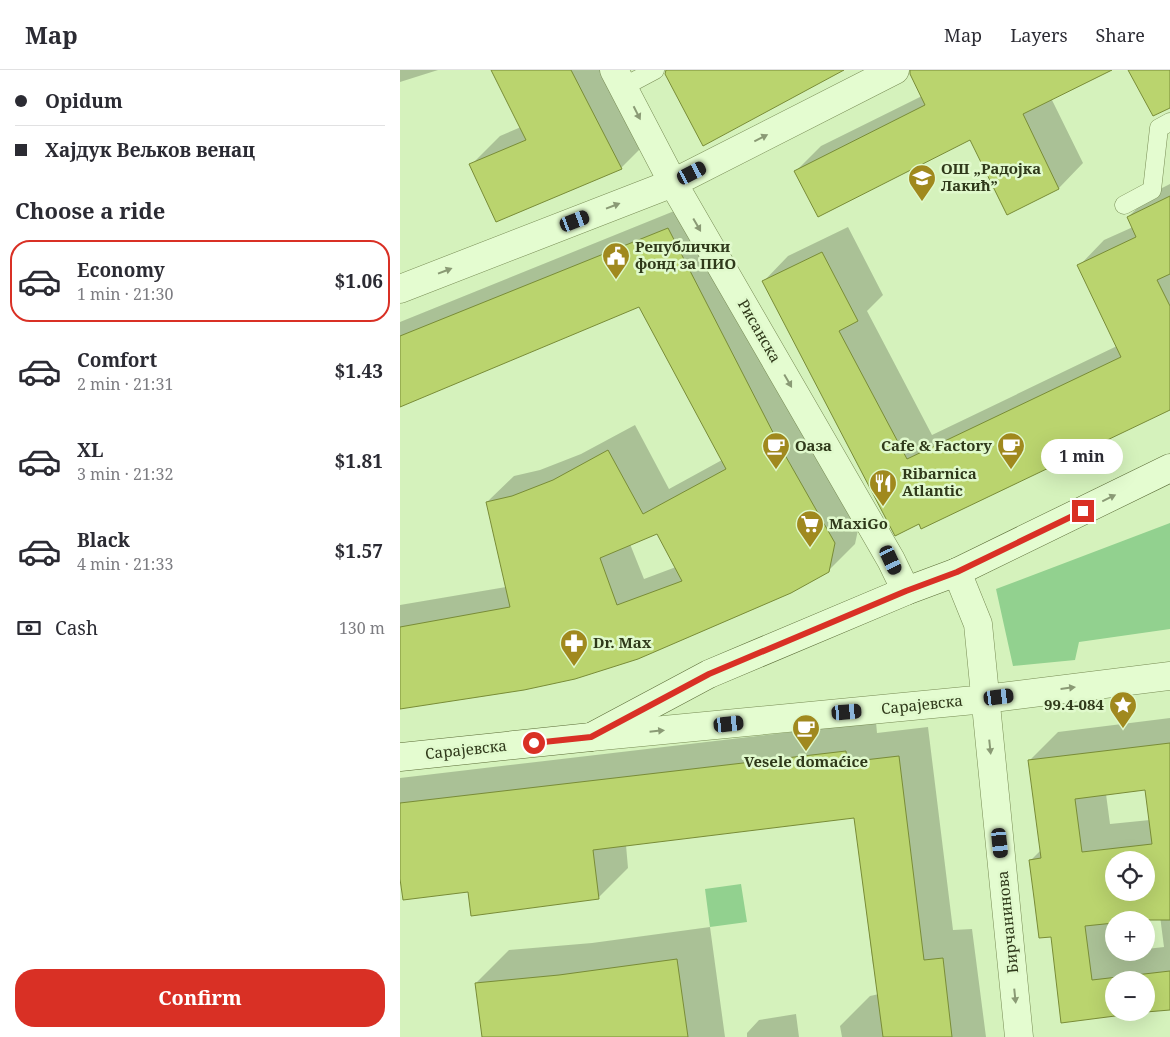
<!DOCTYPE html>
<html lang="en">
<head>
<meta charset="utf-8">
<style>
	:root { --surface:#fff; --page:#f2f2f3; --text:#2b2b33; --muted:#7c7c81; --line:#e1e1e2; --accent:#d93025 }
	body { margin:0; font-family:"Noto Serif",serif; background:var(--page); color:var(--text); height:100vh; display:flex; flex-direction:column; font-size:19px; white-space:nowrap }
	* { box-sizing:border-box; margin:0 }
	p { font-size:16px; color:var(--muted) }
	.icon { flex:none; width:28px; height:28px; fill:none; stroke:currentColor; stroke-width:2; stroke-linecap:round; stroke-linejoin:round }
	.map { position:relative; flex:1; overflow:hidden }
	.drawer { display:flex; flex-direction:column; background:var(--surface); width:400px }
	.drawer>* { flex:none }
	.guide { display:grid; align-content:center; height:110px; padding:0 15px; background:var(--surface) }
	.tools { position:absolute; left:705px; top:781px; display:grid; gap:10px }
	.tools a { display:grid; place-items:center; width:50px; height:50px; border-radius:50%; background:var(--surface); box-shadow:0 5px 20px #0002; font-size:25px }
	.end { position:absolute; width:22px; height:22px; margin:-11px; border:6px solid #d93025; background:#fff; box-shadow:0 0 0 2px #fff }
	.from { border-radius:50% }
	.bubble { position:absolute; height:35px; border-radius:18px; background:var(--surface); box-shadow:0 5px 20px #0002; font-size:16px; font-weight:700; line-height:35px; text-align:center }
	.car { position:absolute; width:15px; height:30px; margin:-15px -8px; border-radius:6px; box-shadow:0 0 4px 1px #0007; background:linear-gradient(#222 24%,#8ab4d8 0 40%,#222 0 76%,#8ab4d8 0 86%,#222 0) }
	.guide b { display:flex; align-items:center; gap:18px; height:48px; font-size:19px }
	.guide b+b { border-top:1px solid var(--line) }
	.guide i { width:12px; height:12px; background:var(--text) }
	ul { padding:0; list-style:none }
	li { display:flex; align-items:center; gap:15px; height:82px; margin:0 10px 8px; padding:0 5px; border:2px solid transparent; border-radius:20px }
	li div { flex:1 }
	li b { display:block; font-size:19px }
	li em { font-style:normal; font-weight:700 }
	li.current { border-color:var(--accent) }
	li>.icon { width:45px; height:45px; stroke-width:1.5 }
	h2 { padding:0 15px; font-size:22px; line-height:60px }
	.pay { display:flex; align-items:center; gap:12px; height:55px; padding:0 15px; font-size:19px }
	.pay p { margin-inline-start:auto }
	.button { display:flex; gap:10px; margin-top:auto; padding:10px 15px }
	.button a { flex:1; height:58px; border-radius:20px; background:var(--accent); color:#fff; font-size:20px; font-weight:700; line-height:58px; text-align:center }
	header { display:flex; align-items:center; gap:30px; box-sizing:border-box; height:70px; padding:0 25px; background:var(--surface); border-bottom:1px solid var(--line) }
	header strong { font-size:24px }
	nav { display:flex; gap:28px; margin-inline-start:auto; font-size:18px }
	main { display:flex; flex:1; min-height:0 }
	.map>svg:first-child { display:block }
	.green { fill:#92d18f }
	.shadow { fill:#0003; fill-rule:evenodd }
	.building { fill:#bad46e; stroke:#798c37; fill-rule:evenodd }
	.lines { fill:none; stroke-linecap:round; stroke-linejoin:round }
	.lane-casing { stroke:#778b54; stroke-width:19 }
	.street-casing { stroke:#778b54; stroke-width:29 }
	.secondary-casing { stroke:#5b6c37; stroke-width:29 }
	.lane { stroke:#e4fcd0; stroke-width:18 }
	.street { stroke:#e4fcd0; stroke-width:28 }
	.secondary { stroke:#e4fcd0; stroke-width:28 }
	.oneway { fill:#8a9a75 }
	.route { stroke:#d93025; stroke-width:6 }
	.labels { text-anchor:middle; stroke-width:5; stroke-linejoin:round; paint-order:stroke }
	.poi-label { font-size:15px; font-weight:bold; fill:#2f391a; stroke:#e0f9cc; text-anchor:start }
	.street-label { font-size:15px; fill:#2f391a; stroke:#e0f9cc }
</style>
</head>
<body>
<header>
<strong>Map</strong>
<nav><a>Map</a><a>Layers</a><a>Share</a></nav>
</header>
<main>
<section class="drawer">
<div class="guide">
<b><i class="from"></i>Opidum</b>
<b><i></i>Хајдук Вељков венац</b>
</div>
<h2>Choose a ride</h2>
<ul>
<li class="current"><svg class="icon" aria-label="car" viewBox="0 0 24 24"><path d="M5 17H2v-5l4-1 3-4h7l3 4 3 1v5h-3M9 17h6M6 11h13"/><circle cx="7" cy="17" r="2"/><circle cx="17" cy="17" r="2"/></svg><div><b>Economy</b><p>1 min · 21:30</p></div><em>$1.06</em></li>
<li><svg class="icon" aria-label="car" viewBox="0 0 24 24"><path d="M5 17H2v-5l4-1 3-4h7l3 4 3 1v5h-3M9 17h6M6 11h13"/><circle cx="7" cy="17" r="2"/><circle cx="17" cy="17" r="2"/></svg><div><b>Comfort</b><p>2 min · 21:31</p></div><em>$1.43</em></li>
<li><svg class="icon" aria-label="car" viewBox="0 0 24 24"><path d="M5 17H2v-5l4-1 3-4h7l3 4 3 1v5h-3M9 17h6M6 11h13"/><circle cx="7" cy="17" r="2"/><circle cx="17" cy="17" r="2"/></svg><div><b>XL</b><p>3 min · 21:32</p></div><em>$1.81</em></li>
<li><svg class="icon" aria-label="car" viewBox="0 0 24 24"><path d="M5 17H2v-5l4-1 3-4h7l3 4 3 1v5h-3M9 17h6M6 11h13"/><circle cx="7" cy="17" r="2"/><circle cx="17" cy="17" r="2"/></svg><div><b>Black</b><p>4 min · 21:33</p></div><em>$1.57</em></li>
</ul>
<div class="pay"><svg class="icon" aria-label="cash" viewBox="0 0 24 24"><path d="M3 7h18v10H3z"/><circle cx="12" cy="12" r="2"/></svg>Cash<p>130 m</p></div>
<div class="button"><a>Confirm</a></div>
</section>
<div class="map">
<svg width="770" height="967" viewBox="0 0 770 967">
	<rect width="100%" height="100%" fill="#d5f2bc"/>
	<!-- green -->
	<path class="green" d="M770,453V559L679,572L675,590L613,596L596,519Z
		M341,814L347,852L310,857L305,819Z"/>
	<!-- shadow -->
	<path class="shadow" d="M0,0H38L0,12Z
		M92,0H214L250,69L221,98L71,95L100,66L121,57Z
		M510,0H709L651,28L683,93L659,118L607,143L571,69L396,101L421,76L522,26Z
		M770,114V339L522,457L363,212L388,186L448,157L483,225L467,241L532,365L717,276L679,196L704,170L733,157L728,147L754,122Z
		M294,133L461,446L455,474L428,501L0,637V535L106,517L87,432L114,406L140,400L181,384L235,355L269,419L322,390L239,236L0,336V252ZM258,462L276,497L244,509L230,474Z
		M770,648V938L746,910H714L662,951L652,865L631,790L641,780L630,690L658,662ZM746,719L750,750L710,754L706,724ZM714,790H746V822H714ZM760,846L764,877L746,879V882H714V850Z
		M476,652L477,663L528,657L553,860L572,859L586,967H442L440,956L470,926L479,924L476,894L473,895L455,747L226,775L228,798L198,828L69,820L0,800V708Z
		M310,857L325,967H84L76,913L109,880L192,873Z
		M396,944L399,967H347V963L359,950Z"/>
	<!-- building -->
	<path class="building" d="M91,0H171L222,99L96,152L69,94L126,70Z
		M266,0H444L303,76L265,4Z
		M510,0H712L623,44L659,119L607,145L570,70L418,147L394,101L525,35L510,4Z
		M728,0H770V38L753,46Z
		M770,126V204L757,210L770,236V340L521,459L519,454L495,466L362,211L422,182L458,251L439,261L507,389L721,287L677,195L736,167L727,147Z
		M268,158L381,378L435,473L429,502L391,523L238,589L175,609L124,620L0,639V557L110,537L86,432L112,426L153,410L208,380L243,444L326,399L239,237L0,337V266ZM257,464L282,511L217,535L200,488Z
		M770,673V850H714V853L685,856L692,910L770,901V940L746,942V910H714V942H746L661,953L651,867L639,868L634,828L629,790L641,788L628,690ZM745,720L752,774L682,782L675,729ZM714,790H746V822H714Z
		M446,681L447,692L499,686L524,890L543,888L552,967H483L454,748L193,780L199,829L71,846L68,822L3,830L0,809V733Z
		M277,889L288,967H82L75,913L159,905Z"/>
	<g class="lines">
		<!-- lane casing -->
		<g class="lane-casing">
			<path id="lane" d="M223,17L255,0
				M724,135L752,120L759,58L770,52"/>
		</g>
		<!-- street casing -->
		<g class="street-casing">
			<path id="street" d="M214,0L273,113L491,490L506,521
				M0,219L273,113L495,0
				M557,502L578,554L619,967
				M191,667L585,629L770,606"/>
		</g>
		<!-- secondary casing -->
		<g class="secondary-casing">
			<path id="secondary" d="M0,687L191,667L309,604L506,521L557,502L770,398"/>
		</g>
		<!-- lane -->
		<use href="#lane" class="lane"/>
		<!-- street -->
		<use href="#street" class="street"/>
		<!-- secondary -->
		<use href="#secondary" class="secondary"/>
	</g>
	<!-- one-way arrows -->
	<defs><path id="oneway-solid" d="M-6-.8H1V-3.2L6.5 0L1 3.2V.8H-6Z" transform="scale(1.25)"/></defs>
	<g class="oneway">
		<use href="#oneway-solid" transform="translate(237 43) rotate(63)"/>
		<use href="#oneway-solid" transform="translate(361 68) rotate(-27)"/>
		<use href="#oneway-solid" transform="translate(213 136) rotate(-21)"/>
		<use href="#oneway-solid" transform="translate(297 155) rotate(60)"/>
		<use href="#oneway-solid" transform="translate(45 201) rotate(-21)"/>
		<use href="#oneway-solid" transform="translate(388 311) rotate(60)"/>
		<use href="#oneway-solid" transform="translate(709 428) rotate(-26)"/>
		<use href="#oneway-solid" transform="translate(668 618) rotate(-7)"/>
		<use href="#oneway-solid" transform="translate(257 661) rotate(-6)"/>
		<use href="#oneway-solid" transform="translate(590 677) rotate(84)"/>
		<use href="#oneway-solid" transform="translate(615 926) rotate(84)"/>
	</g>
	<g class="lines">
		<!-- route -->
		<path class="route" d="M134,673L191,667L309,604L506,521L557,502L683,441"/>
	</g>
	<!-- icons -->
	<defs>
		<g id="school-pin" transform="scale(1.4375)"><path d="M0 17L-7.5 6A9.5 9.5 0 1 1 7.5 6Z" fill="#a0891e" stroke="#e0f9cc"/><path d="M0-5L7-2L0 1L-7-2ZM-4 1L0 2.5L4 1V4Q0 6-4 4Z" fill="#fff"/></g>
		<g id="civic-pin" transform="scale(1.4375)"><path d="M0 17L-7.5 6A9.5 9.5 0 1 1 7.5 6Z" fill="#a0891e" stroke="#e0f9cc"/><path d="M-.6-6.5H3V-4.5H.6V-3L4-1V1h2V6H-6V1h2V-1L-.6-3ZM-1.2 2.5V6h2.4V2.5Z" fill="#fff"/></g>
		<g id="cafe-pin" transform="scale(1.4375)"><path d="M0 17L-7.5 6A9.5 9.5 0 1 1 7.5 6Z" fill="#a0891e" stroke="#e0f9cc"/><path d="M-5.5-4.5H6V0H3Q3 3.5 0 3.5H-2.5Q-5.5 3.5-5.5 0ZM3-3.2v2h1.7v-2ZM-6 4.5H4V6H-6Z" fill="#fff"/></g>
		<g id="restaurant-pin" transform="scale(1.4375)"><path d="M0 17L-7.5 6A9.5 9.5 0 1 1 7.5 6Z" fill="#a0891e" stroke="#e0f9cc"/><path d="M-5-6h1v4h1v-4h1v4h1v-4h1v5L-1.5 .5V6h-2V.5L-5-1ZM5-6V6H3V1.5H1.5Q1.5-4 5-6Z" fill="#fff"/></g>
		<g id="supermarket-pin" transform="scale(1.4375)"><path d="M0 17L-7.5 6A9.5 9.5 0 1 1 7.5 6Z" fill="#a0891e" stroke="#e0f9cc"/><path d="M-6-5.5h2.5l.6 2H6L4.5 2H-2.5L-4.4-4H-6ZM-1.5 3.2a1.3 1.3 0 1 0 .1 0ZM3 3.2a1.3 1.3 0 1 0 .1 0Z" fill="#fff"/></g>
		<g id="pharmacy-pin" transform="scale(1.4375)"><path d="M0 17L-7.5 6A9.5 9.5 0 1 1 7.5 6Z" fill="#a0891e" stroke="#e0f9cc"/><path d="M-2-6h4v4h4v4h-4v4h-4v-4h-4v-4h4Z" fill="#fff"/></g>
		<g id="sight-pin" transform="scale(1.4375)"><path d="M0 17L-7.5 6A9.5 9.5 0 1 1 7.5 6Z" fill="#a0891e" stroke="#e0f9cc"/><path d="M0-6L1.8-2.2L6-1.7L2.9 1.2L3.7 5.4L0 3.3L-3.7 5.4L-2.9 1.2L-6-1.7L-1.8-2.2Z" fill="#fff"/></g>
	</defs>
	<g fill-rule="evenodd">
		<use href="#school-pin" x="522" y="108"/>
		<use href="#civic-pin" x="216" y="186"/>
		<use href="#cafe-pin" x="376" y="376"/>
		<use href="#cafe-pin" x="611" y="376"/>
		<use href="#restaurant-pin" x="483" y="413"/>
		<use href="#supermarket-pin" x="410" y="454"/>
		<use href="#pharmacy-pin" x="174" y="573"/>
		<use href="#sight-pin" x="723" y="635"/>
		<use href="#cafe-pin" x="406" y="658"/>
	</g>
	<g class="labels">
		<!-- poi labels -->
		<g class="poi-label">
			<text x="541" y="104">ОШ „Радојка<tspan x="541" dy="17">Лакић”</tspan></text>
			<text x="235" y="182">Републички<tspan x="235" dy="17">фонд за ПИО</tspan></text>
			<text x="395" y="381">Оаза</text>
			<text x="592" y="381" text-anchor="end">Cafe &amp; Factory</text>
			<text x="502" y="409">Ribarnica<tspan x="502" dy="17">Atlantic</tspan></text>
			<text x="429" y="459">MaxiGo</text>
			<text x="193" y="578">Dr. Max</text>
			<text x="704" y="640" text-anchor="end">99.4-084</text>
			<text x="406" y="697" text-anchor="middle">Vesele domaćice</text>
		</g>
		<!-- street labels -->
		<g class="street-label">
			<text transform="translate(359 261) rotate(60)" y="5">Рисанска</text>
			<text transform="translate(522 635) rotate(-6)" y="5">Сарајевска</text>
			<text transform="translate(66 680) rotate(-6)" y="5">Сарајевска</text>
			<text transform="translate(608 852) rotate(-96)" y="5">Бирчанинова</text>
		</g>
	</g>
</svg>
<div class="tools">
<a><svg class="icon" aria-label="locate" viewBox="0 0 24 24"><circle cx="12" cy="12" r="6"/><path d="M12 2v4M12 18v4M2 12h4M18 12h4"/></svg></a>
<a>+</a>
<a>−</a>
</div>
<i class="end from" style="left:134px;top:673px"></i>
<i class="end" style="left:683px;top:441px"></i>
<div class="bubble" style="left:641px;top:369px;width:82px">1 min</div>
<i class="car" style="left:292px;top:103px;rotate:63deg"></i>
<i class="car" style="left:175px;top:151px;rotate:69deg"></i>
<i class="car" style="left:491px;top:490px;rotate:155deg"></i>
<i class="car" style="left:599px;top:627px;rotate:83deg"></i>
<i class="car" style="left:447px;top:642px;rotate:85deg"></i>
<i class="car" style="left:329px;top:654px;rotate:84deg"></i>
<i class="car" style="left:600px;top:773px;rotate:174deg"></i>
</div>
</main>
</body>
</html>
